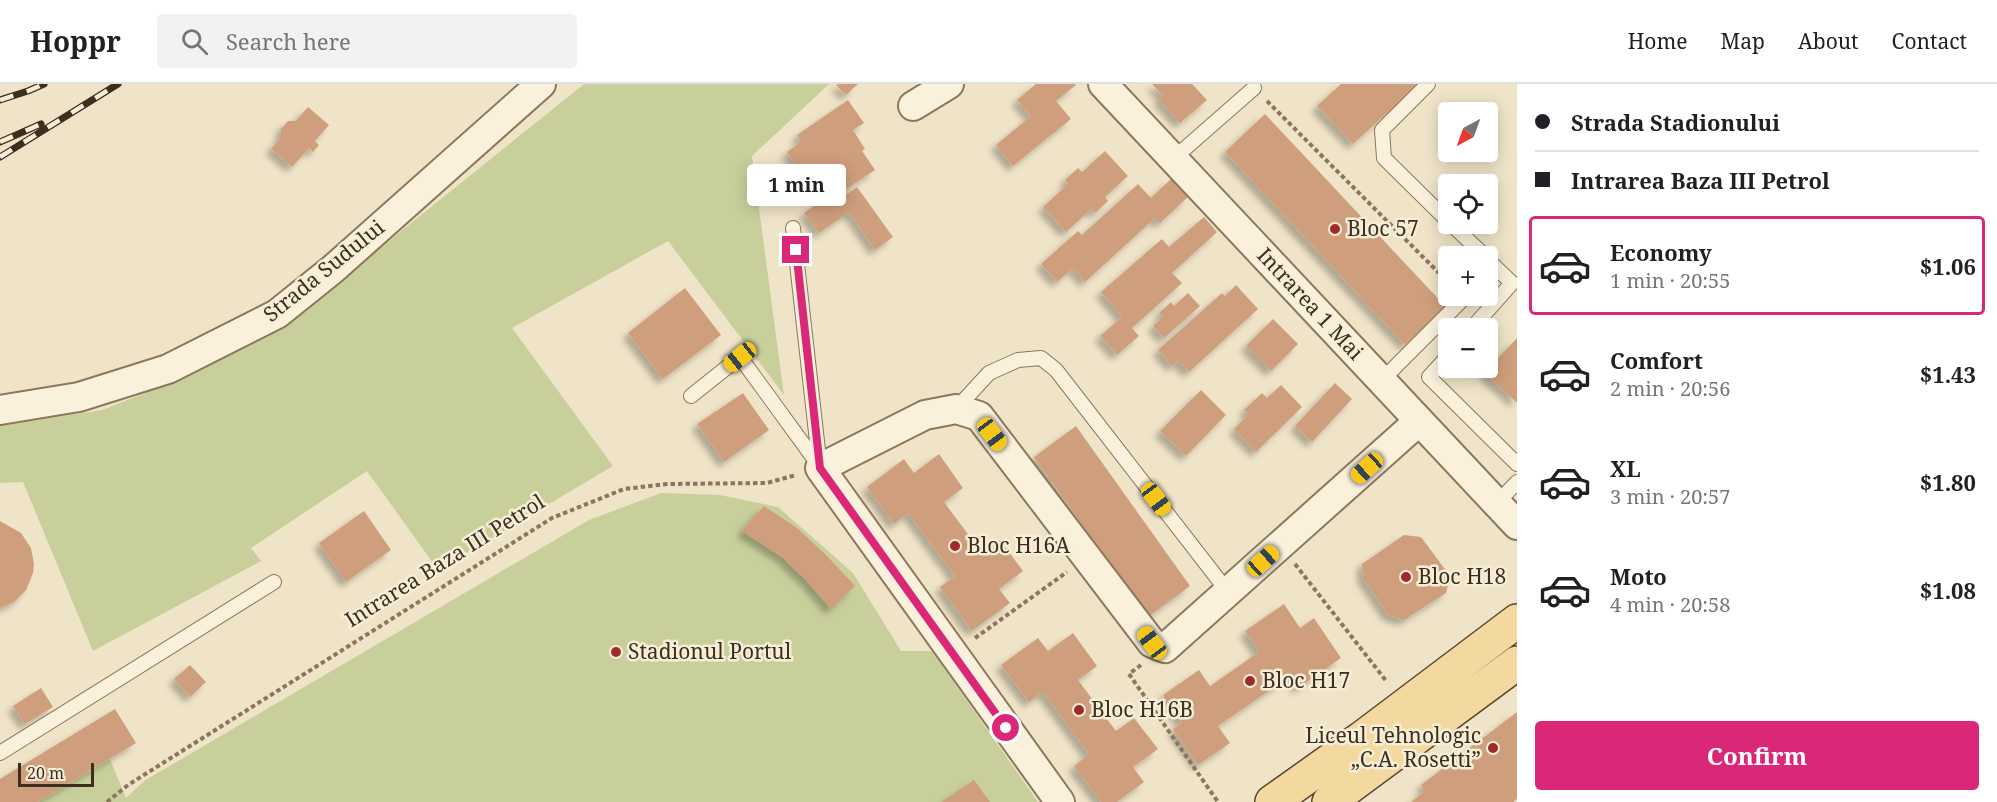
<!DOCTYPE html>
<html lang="en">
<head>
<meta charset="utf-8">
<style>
	:root { --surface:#fff; --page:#f2f2f2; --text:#202124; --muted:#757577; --line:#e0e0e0; --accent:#db2777 }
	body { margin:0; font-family:"Noto Serif",serif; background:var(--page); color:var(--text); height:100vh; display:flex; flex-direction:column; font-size:22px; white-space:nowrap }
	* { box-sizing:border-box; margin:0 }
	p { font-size:20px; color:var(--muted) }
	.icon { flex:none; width:33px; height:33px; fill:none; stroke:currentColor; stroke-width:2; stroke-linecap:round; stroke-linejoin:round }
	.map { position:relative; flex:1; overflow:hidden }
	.details { display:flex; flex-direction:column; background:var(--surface); width:480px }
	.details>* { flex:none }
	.top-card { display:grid; align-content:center; height:132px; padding:0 18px; background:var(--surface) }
	.needle { width:39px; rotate:221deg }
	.tools { position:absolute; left:1438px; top:18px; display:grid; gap:12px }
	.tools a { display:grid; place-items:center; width:60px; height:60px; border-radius:6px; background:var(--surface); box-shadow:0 3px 15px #0003; font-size:30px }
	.scale { position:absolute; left:18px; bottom:15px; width:76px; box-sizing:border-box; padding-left:6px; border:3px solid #3d2e20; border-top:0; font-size:16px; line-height:21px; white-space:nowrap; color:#3d2e20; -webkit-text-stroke:4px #f7eed8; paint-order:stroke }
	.end { position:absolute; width:27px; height:27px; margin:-14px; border:8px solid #db2777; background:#fff; box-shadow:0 0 0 3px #fff }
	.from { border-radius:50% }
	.bubble { position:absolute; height:42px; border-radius:6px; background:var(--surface); box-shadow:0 3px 15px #0003; font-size:20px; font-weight:700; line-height:42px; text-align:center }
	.car { position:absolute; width:18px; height:36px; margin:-18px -9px; border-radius:8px; box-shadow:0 0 4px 2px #0007; background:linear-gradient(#f5c518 24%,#345 0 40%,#f5c518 0 76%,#345 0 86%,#f5c518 0) }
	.top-card b { display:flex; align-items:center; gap:21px; height:57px; font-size:22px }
	.top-card b+b { border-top:2px solid var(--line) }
	.top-card i { width:15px; height:15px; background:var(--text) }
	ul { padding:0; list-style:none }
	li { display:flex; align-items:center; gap:18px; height:99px; margin:0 12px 9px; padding:0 6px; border:3px solid transparent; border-radius:6px }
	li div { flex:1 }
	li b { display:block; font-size:22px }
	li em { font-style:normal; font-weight:700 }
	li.active { border-color:var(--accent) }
	li>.icon { width:54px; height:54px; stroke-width:1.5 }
	.primary-button { display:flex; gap:12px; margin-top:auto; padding:12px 18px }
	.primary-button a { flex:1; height:69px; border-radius:6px; background:var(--accent); color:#fff; font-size:24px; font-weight:700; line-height:69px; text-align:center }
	header { display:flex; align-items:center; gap:36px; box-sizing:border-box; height:84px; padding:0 30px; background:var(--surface); border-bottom:2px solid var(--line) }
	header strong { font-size:28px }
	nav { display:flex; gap:33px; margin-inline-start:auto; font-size:21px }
	.search { width:420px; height:54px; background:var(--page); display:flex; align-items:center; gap:15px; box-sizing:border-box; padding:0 21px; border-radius:6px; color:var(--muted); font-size:22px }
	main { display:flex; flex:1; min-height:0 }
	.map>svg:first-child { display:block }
	.green { fill:#c9cf9b }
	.building { fill:#cf9f7d; filter:url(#shadow) }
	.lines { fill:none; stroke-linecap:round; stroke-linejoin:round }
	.service-casing { stroke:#8d765c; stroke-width:16 }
	.minor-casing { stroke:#8d765c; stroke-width:32 }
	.primary-casing { stroke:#5b4430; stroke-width:36 }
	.path { stroke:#8d765c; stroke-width:4; stroke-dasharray:4.5 3; stroke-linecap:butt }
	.service { stroke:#faf1dc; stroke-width:14 }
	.minor { stroke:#faf1dc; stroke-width:28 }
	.primary { stroke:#f3d9a0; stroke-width:33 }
	.rail-casing { stroke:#3d2e20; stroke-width:7 }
	.rail { stroke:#f7eed8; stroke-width:4.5; stroke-dasharray:14; stroke-linecap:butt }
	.route { stroke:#db2777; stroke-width:8 }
	.poi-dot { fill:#9e2a2b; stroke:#f7eed8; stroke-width:2 }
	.labels { text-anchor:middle; stroke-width:5; stroke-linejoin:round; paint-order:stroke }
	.poi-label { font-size:21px; fill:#3d2e20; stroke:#f7eed8; text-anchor:start }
	.street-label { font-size:21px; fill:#3d2e20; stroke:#f7eed8 }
</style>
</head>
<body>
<header>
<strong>Hoppr</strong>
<div class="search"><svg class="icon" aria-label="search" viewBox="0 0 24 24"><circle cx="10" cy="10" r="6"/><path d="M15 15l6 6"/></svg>Search here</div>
<nav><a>Home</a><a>Map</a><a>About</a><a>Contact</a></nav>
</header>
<main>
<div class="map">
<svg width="1517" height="718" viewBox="0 0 1517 718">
	<defs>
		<filter id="shadow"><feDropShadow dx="-5.5" dy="5.5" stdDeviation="3" flood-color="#0004"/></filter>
	</defs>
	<rect width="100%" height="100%" fill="#f0e4c8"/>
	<!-- green -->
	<path class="green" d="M584,0H829L752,72L784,311L668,157L512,244L613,382L438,486L367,387L251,464L261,477L93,567L23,398L0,399V342L102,326L191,291L278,246Z
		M661,409L720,411L778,423L853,489L901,567H932L1038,718H38L110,675L126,714L144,697L589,436Z"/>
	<!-- building -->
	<path class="building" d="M838,0H858L846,11L836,1Z
		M1036,0H1075L1076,1L1056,17L1071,35L1013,82L996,61L1031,32L1017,16Z
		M1152,0H1192L1207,16L1180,39L1159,16L1163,12Z
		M1341,0H1419L1353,60L1317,22Z
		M848,16L864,39L853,46L865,65L862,67L875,86L837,111L840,115L857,103L893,153L875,166L849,128L819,149L804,129L835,107L817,81L802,90L787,68L801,58L797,51Z
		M308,23L329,41L315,57L319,61L313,68L309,64L292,83L271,65L281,53V45L288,37H296Z
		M1265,30L1446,223L1405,261L1225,68Z
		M1105,67L1128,92L1105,113L1108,117L1095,129L1091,125L1066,148L1043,123L1068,100L1065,96L1078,84L1082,88Z
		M1171,95L1188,113L1160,139L1155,134L1085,198L1073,184L1057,198L1041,180L1078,147L1082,151L1138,100L1151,114Z
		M1204,133L1217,148L1172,189L1182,199L1132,244L1139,252L1117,271L1100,252L1122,233L1101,208L1162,155L1169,163Z
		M1236,201L1258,225L1189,288L1178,277L1172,282L1158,266L1222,209L1225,212Z
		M685,204L721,251L663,295L628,249Z
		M1188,209L1200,222L1164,254L1153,242L1163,233L1159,229L1171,218L1174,222Z
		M1273,235L1298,260L1271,287L1246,262Z
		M1517,254V319L1484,289Z
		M1335,299L1352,315L1312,358L1295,342Z
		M1281,301L1302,323L1256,368L1234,345L1249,330L1244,326L1262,309L1267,314Z
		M1201,306L1226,331L1186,372L1160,347Z
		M743,309L769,346L724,378L697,340Z
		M1076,342L1190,502L1148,533L1034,373Z
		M939,370L963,404L944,418L982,469L1000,456L1023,487L999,505L1010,519L972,547L940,503L955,492L908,429L894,440L867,403L904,375L914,389Z
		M764,422L797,444L826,471L855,502L831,525L806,496L782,473L742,447Z
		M364,427L391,466L346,498L319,459Z
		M0,437L21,449L31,464L34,480L33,489L26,506L14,518L0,524Z
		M1404,451L1421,453L1450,492L1446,509L1404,536L1388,531L1363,494L1362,480Z
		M1284,520L1300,544L1314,534L1341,574L1298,604L1290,592L1218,642L1230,659L1198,681L1173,645L1182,639L1163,611L1199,586L1210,602L1259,568L1245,547Z
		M1073,549L1097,582L1078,596L1116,647L1134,634L1158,665L1133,683L1144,698L1117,718H1101L1074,682L1089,670L1043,608L1029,618L1001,581L1038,554L1048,567Z
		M190,581L206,598L190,613L174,595Z
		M41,604L53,623L25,640L13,622Z
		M115,625L136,659L38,718H0V695Z
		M1517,628V715L1513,718H1411L1425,707L1421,701Z
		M974,696L990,718H942Z"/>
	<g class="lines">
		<!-- service casing -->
		<g class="service-casing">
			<path id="service" d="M1428,0L1382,46L1384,74L1449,138
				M1173,75L1254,4
				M1451,140L1485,172
				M793,144L820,384
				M1472,244L1512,199L1488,176
				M1449,271L1429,293L1517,380
				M1381,297L1464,214
				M691,312L740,273L820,383
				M956,325L989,289L1018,276L1041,274L1056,286L1228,508
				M1497,419L1517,398
				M0,669L274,498"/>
		</g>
		<!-- minor casing -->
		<g class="minor-casing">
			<path id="minor" d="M1103,0L1517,441
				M913,22L949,0
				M0,326L79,313L168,285L277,230L333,185L541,0
				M1060,718L820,384L925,331L956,325L979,332L1152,559L1165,564L1419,337"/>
		</g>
		<!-- primary casing -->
		<g class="primary-casing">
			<path id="primary" d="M1272,718L1362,654L1517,537
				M1329,718L1517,579"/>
		</g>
		<!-- path -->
		<path class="path" d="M1267,17L1449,199
			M1295,480L1387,598
			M975,554L1067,488
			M1141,581L1129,590L1218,718
			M107,718L128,701L552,434L624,405L667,400L767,399L796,391"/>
		<!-- service -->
		<use href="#service" class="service"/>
		<!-- minor -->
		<use href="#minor" class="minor"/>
		<!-- primary -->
		<use href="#primary" class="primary"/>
		<!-- rail casing -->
		<g class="rail-casing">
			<path id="rail" d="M0,16L28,7L44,0
				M0,58L41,40
				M0,73L118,0"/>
		</g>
		<!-- rail -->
		<use href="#rail" class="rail"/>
	</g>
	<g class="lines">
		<!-- route -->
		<path class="route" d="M796,166L820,384L1006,644"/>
	</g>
	<!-- markers -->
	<g class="poi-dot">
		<circle cx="1335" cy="145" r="6"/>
		<circle cx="955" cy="462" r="6"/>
		<circle cx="1406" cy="493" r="6"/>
		<circle cx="616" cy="568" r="6"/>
		<circle cx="1250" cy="597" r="6"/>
		<circle cx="1079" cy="626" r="6"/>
		<circle cx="1493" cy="664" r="6"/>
	</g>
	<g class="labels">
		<!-- poi labels -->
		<g class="poi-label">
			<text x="1347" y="152">Bloc 57</text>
			<text x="967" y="469">Bloc H16A</text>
			<text x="1418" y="500">Bloc H18</text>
			<text x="628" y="575">Stadionul Portul</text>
			<text x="1262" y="604">Bloc H17</text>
			<text x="1091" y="633">Bloc H16B</text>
			<text x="1481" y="659" text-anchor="end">Liceul Tehnologic<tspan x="1481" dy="24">„C.A. Rosetti”</tspan></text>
		</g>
		<!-- street labels -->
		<g class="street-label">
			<text transform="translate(324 187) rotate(-39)" y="7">Strada Sudului</text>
			<text transform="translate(1310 220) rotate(47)" y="7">Intrarea 1 Mai</text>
			<text transform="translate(445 477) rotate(-32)" y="7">Intrarea Baza III Petrol</text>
		</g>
	</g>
</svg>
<div class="tools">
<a><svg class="needle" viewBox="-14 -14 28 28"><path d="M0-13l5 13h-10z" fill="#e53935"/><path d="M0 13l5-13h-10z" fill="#757577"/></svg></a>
<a><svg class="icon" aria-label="locate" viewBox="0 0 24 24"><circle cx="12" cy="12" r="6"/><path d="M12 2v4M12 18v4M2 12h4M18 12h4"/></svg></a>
<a>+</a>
<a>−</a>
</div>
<div class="scale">20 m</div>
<i class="end from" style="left:1006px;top:644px"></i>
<i class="end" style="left:796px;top:166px"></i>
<div class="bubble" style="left:747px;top:80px;width:99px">1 min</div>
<i class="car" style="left:740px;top:273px;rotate:231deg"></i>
<i class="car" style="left:992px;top:350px;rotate:143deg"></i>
<i class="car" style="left:1367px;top:384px;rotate:228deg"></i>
<i class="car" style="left:1156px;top:415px;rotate:143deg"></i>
<i class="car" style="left:1263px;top:477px;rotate:48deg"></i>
<i class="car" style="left:1152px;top:559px;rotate:323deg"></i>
</div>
<section class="details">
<div class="top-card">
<b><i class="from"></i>Strada Stadionului</b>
<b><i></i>Intrarea Baza III Petrol</b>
</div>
<ul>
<li class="active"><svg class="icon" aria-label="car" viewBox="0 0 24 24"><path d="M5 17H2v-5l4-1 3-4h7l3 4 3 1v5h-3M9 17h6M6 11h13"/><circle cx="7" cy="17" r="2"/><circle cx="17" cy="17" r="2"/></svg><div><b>Economy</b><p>1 min · 20:55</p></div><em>$1.06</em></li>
<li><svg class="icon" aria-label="car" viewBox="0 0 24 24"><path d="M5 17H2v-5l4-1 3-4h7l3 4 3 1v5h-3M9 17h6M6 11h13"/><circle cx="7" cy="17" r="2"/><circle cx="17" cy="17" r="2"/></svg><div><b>Comfort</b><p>2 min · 20:56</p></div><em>$1.43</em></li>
<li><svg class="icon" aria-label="car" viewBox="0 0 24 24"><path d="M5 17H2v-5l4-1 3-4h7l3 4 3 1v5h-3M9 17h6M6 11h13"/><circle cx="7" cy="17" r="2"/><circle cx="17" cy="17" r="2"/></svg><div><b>XL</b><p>3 min · 20:57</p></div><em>$1.80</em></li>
<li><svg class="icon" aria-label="car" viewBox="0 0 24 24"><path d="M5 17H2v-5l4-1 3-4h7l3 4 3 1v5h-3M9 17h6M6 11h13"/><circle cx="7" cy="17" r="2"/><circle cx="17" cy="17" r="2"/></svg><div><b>Moto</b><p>4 min · 20:58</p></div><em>$1.08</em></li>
</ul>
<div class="primary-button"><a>Confirm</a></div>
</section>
</main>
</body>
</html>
